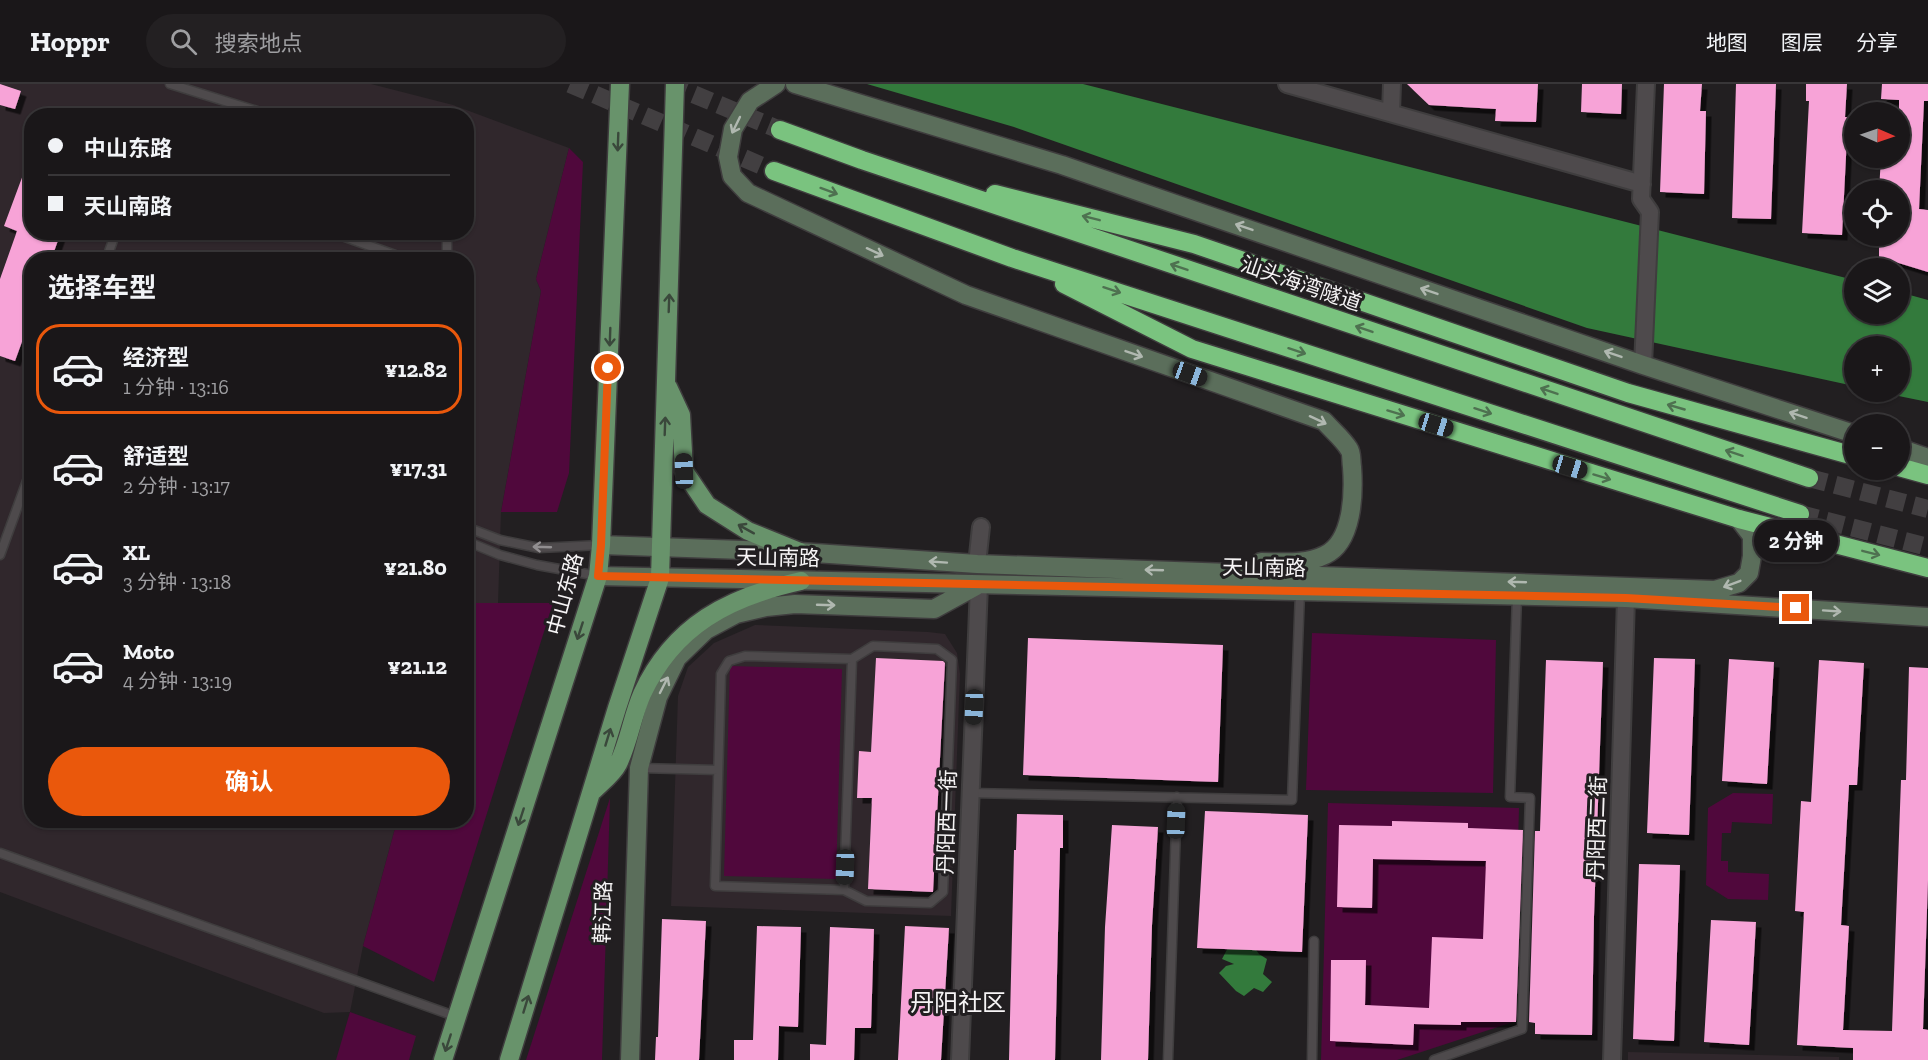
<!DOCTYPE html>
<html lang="zh">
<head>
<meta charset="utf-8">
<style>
	:root { --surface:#1a1719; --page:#232022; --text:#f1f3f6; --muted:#9f9fa2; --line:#383638; --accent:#ea580c }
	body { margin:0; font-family:"Zilla Slab","Noto Sans SC",serif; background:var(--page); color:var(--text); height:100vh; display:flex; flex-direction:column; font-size:22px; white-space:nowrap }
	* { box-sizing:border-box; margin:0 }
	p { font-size:20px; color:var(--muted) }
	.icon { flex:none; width:33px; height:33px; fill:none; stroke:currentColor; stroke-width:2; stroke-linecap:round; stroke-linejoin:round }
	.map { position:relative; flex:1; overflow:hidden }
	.details { position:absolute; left:24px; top:168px; width:450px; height:576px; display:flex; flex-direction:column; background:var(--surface); border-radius:24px; box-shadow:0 2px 4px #0004,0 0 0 2px var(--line) }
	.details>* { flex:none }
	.banner { position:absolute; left:24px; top:24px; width:450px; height:132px; border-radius:24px; box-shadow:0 2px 4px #0004,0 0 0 2px var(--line); display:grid; align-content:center; height:132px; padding:0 24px; background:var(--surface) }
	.needle { width:39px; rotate:92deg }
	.controls { position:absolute; left:1844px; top:18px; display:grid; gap:12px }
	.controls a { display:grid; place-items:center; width:66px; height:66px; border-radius:50%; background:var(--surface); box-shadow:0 2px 4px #0004,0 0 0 2px var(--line); font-size:30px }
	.end { position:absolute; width:27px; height:27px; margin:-14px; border:8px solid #ea580c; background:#fff; box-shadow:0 0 0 3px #fff }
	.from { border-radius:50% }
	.bubble { position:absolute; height:42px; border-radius:21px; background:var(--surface); box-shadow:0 2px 4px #0004,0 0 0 2px var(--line); font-size:20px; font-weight:700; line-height:42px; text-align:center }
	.car { position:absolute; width:18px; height:36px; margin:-18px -9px; border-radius:8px; box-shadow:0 0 4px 2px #0007; background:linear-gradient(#222 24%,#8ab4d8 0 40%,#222 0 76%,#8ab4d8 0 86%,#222 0) }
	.banner b { display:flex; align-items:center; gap:21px; height:57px; font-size:22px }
	.banner b+b { border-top:2px solid var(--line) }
	.banner i { width:15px; height:15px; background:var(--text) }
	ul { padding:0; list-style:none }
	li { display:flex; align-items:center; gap:18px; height:90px; margin:0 12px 9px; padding:0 12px; border:3px solid transparent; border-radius:24px }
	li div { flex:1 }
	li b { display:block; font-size:22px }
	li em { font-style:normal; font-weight:700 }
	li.selected { border-color:var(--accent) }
	li>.icon { width:54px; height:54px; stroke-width:1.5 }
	h2 { padding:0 24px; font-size:27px; line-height:72px }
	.button { display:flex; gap:12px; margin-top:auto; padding:12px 24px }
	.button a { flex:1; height:69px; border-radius:36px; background:var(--accent); color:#fff; font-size:24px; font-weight:700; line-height:69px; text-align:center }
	header { display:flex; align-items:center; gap:36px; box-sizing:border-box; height:84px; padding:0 30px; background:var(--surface); border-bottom:2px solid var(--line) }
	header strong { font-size:28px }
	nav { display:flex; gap:33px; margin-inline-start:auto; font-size:21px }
	.search { width:420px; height:54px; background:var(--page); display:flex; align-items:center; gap:15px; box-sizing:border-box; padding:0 21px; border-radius:33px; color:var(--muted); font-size:22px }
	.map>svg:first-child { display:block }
	.built { fill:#30272c; fill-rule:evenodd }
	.green { fill:#50083c }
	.water { fill:#337a3c }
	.building { fill:#f7a3d7; filter:url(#shadow) }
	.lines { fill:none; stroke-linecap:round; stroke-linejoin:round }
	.highway-tunnel { stroke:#423f41; stroke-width:18; stroke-dasharray:18 9; stroke-linecap:butt }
	.lane-casing { stroke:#3f3d3e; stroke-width:11 }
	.street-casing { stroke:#3f3d3e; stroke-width:20 }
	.secondary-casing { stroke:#3f3d3e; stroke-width:21 }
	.primary-casing { stroke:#3f3d3e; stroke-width:21 }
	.highway-casing { stroke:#3f3d3e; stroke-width:21 }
	.lane { stroke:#4e4a4c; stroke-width:8 }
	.street { stroke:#4e4a4c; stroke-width:16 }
	.secondary { stroke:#5b6e5b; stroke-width:18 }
	.primary { stroke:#68936b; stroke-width:18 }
	.highway { stroke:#7ac37f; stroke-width:18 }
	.oneway { stroke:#b0b8b0 }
	.oneway2 { stroke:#3a483b }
	.oneway3 { stroke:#4e7150 }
	.oneway4 { stroke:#918e90 }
	.route { stroke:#ea580c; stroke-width:8 }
	.labels { text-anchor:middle; stroke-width:6; stroke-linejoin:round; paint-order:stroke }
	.street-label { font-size:21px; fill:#f6f4f5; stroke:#221f21 }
	.quarter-label { font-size:24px; fill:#f6f4f5; stroke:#221f21 }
</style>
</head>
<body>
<header>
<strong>Hoppr</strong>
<div class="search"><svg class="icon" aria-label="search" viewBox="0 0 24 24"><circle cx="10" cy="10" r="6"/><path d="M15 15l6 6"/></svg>搜索地点</div>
<nav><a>地图</a><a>图层</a><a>分享</a></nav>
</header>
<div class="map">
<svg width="1928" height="976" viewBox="0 0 1928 976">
	<defs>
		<filter id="shadow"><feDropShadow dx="5.5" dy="5.5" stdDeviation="0" flood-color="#0009"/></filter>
	</defs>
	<rect width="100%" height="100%" fill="#221f21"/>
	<!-- built -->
	<path class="built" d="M0,0H371L453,21L569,64L536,195L541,207L501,428L498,519H467L466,176H32V736L397,737L363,862L350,928L324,929L0,808ZM32,32H466V148H32Z
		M755,541L928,548L945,550L957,569L960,590L951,832L671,822L678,612L688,583L714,559Z
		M1628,968L1839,973V976H1628Z"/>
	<!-- green -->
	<path class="green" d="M569,64L583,78L569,389L557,428H501L541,207L536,195Z
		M467,519H553L434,898L363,862L397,737L466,736Z
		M1312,549L1496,556L1493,709L1306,706Z
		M730,582L842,585L836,795L724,792Z
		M1733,709L1773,710L1772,740L1732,738L1731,749H1722L1721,777H1728V788L1769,790L1768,816L1728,815L1706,801L1708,724Z
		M610,714L602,976H526Z
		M1328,719L1519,724L1513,938L1397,976H1321Z
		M350,928L416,952L409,976H336Z"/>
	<!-- water -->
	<path class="water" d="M867,0H1083L1854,196V230H1899V208L1928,216V318L1879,308H1899V262H1854V302L1587,244L1014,43Z
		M1232,856H1249L1259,870L1267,875L1263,890L1272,898L1263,908L1254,904L1244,912L1236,907L1219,889L1226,882L1234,880L1222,875Z"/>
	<!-- building -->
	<path class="building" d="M0,0L21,7L15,25L0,21Z
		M1407,0H1538L1536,38L1495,37L1496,25L1429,21Z
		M1582,0H1622L1621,30L1581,28Z
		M1664,0H1702L1700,27H1706L1704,110L1660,108Z
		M1736,0H1776L1771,135L1732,134Z
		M1806,0H1847L1845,33H1848L1842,151L1802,149L1809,17H1806Z
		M1882,0H1928V17H1924L1919,125L1928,126V188L1879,173V152H1899V106H1879L1881,74H1899V16L1881,15Z
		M30,72H32V148H61L51,176H32V230L15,277L0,272V195L17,147L4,142Z
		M1028,554L1223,561L1218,698L1023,691Z
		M876,574L943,577L945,579L933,808L868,805L872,714H857L859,667L871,668Z
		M1654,574L1695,575L1689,751L1647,749Z
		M1729,575L1774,578L1767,700L1722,697Z
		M1546,576L1603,578L1594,832L1592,951L1535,950V939L1529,938L1535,747H1540Z
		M1819,576L1864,579L1857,701H1849L1841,841L1849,842L1843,946L1892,947L1901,696H1906L1909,583L1928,584V796L1923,945L1928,946V976H1853V964L1797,961L1804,828L1795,827L1801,717L1811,718Z
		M1205,727L1308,731L1302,868L1197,864Z
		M1017,730L1063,731V764H1060L1055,976H1009L1014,766H1016Z
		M1392,737L1468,739V744L1523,746L1516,938H1461V941L1414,940L1413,961L1330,957L1331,876H1366L1365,921L1429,924L1432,853L1483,855L1486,777L1373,775L1372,824L1337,823L1339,741L1392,742Z
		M1112,741L1158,743L1152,841L1148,976H1101L1105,843Z
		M1639,780L1680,781L1674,957L1633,955Z
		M662,835L706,837L699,976H655L656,953H658Z
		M1711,836L1756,838L1749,961L1704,958Z
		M757,842L801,843L798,943L779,942L778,976H734V956H753Z
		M905,842L949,844L941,976H898Z
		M830,843L874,845L871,944H855L854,976H810V960L826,961Z"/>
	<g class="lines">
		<!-- highway-tunnel -->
		<path class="highway-tunnel" d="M570,0L774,87
			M669,0L780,46
			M1809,394L1928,425
			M1800,430L1928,463"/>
		<!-- lane casing -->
		<g class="lane-casing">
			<path id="lane" d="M170,0L273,32
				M331,148L409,176
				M106,176L116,148
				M447,176V148
				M466,443L500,456L539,464L601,461
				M466,457L500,471L537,481L598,492
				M0,471L32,383
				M873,562L937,565L952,576L943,808L930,819L866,817L844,806L715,802L721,590L729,577L745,572L852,575Z
				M640,684L718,686
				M971,709L1292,716L1300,508
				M0,769L457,933
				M844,806L852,575
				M1168,976L1177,713
				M1312,976L1314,857
				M1434,976L1522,945L1530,714L1510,713L1517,512"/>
		</g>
		<!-- street casing -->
		<g class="street-casing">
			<path id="street" d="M1287,0L1642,100
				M1391,29L1392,0
				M1643,281L1650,128L1641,115L1646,0
				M977,480L981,443
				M960,976L979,501
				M1612,976L1626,514"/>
		</g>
		<!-- secondary casing -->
		<g class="secondary-casing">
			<path id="secondary" d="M776,0L750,17L733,45L728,73L732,92L748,109L966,211L1324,337C1332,346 1343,355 1349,365C1352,369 1351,377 1352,383C1354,409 1353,458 1325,471C1305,481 1283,478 1261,478
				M795,0L1062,81L1643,281L1854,350
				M1899,364L1928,374
				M601,461L800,468L977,480L1715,506L1739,499L1749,489L1752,472V452L1739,435
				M598,492L1626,514L1928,533
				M630,976L639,684L658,613L677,574L706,546L736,530L766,523L795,520L934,525L976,502"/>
		</g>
		<!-- primary casing -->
		<g class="primary-casing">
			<path id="primary" d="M668,303L681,331L684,387L707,421L748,447L800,468
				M593,707C601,699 613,690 618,680C629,658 632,633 642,610C674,541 729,513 801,497
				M443,976L598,492L601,461L620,0
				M509,976L617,624L660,494L675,0"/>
		</g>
		<!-- highway casing -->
		<g class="highway-casing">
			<path id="highway" d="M780,46L862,76L1809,394
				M774,87L1012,174L1800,430
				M995,110L1194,160L1628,309L1854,372
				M1064,200L1192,265L1739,435L1928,484
				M1899,383L1928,391"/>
		</g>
		<!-- lane -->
		<use href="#lane" class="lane"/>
		<!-- street -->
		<use href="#street" class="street"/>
		<!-- secondary -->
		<use href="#secondary" class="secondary"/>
		<!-- primary -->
		<use href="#primary" class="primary"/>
		<!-- highway -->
		<use href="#highway" class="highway"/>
	</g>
	<!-- one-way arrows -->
	<defs><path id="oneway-shaft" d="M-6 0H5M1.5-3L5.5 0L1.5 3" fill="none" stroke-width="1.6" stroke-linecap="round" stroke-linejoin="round" transform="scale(1.5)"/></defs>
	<g class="oneway">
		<use href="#oneway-shaft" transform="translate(736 41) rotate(116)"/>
		<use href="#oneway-shaft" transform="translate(1244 143) rotate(-161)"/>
		<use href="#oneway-shaft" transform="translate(875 168) rotate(25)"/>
		<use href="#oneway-shaft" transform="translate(1429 207) rotate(-161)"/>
		<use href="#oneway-shaft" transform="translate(1134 270) rotate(19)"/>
		<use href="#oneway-shaft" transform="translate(1613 270) rotate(-161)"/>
		<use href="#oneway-shaft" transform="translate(1798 331) rotate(-162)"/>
		<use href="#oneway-shaft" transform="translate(1318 336) rotate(25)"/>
		<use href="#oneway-shaft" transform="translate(938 478) rotate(-176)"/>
		<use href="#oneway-shaft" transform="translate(1154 486) rotate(-178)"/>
		<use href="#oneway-shaft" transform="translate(1517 498) rotate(-178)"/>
		<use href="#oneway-shaft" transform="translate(1732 500) rotate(159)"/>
		<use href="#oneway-shaft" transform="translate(826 521) rotate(2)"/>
		<use href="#oneway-shaft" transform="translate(1832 527) rotate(4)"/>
		<use href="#oneway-shaft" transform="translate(664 601) rotate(-63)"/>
	</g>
	<g class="oneway2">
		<use href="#oneway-shaft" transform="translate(618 58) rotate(92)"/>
		<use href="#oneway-shaft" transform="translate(669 219) rotate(-88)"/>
		<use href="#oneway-shaft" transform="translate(610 253) rotate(92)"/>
		<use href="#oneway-shaft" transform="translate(665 342) rotate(-88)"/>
		<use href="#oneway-shaft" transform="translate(746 445) rotate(-151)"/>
		<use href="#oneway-shaft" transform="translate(580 547) rotate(108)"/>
		<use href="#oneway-shaft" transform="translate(608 653) rotate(-73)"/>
		<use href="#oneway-shaft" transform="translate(521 733) rotate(108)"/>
		<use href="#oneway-shaft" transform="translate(526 920) rotate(-73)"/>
		<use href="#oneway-shaft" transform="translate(448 959) rotate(108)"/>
	</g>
	<g class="oneway3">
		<use href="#oneway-shaft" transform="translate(829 107) rotate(20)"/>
		<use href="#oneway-shaft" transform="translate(1091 134) rotate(-166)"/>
		<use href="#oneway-shaft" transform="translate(1179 183) rotate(-161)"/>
		<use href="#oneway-shaft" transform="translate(1112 206) rotate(18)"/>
		<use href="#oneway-shaft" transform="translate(1364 245) rotate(-161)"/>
		<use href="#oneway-shaft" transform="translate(1297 267) rotate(18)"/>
		<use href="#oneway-shaft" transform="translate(1549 307) rotate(-161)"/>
		<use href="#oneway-shaft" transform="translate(1676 323) rotate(-164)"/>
		<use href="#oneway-shaft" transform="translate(1483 327) rotate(18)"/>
		<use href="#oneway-shaft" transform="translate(1396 329) rotate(17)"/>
		<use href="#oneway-shaft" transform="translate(1734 369) rotate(-162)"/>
		<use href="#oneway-shaft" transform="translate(1602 393) rotate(17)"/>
		<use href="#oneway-shaft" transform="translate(1871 469) rotate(14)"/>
	</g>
	<use class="oneway4" href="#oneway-shaft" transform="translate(542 463) rotate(-178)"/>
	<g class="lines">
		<!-- route -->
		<path class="route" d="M608,284L601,461L598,492L1626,514L1796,524"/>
	</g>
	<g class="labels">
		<!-- street labels -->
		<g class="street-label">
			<text transform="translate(1301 200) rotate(19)" y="7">汕头海湾隧道</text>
			<text transform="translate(778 474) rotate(1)" y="7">天山南路</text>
			<text transform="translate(1264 484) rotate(1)" y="7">天山南路</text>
			<text transform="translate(565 510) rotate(-75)" y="7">中山东路</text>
			<text transform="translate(947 738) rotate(-88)" y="7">丹阳西一街</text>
			<text transform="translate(1597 744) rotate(-88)" y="7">丹阳西二街</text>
			<text transform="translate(603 828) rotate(-88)" y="7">韩江路</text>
		</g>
		<!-- quarter labels -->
		<g class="quarter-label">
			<text x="958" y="927">丹阳社区</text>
		</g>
	</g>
</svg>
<div class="controls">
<a><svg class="needle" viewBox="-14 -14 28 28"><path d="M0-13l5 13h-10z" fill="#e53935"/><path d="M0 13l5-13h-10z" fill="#9f9fa2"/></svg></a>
<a><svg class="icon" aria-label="locate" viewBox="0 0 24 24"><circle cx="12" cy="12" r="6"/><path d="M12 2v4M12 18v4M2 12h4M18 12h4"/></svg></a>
<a><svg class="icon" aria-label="layers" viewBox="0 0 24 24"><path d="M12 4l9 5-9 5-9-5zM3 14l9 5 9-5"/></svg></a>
<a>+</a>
<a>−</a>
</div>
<i class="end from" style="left:608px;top:284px"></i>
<i class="end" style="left:1796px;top:524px"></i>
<div class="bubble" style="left:1754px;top:436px;width:84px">2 分钟</div>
<i class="car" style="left:1190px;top:290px;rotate:110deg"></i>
<i class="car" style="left:1436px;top:341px;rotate:107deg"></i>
<i class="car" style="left:1570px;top:383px;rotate:107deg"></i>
<i class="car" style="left:684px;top:387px;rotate:358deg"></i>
<i class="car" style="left:974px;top:623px;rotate:182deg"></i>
<i class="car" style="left:1176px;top:737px;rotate:2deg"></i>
<i class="car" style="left:845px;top:783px;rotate:182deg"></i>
<div class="banner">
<b><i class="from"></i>中山东路</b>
<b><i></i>天山南路</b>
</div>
<section class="details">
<h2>选择车型</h2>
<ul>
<li class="selected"><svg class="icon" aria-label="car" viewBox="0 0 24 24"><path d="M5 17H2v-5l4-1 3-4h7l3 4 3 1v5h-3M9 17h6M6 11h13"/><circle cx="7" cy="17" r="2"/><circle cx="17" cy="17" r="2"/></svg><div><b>经济型</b><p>1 分钟 · 13:16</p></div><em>¥12.82</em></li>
<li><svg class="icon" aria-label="car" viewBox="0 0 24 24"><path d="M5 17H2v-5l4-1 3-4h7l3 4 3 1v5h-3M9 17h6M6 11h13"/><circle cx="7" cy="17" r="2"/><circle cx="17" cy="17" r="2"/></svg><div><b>舒适型</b><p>2 分钟 · 13:17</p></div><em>¥17.31</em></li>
<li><svg class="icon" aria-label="car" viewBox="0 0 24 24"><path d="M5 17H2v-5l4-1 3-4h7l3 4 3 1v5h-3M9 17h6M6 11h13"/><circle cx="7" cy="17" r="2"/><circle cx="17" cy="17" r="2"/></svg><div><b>XL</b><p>3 分钟 · 13:18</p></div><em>¥21.80</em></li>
<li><svg class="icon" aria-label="car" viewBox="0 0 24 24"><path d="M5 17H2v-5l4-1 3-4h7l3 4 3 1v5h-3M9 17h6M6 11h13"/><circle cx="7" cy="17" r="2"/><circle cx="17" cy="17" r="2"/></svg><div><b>Moto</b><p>4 分钟 · 13:19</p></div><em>¥21.12</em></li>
</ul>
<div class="button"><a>确认</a></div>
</section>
</div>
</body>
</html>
